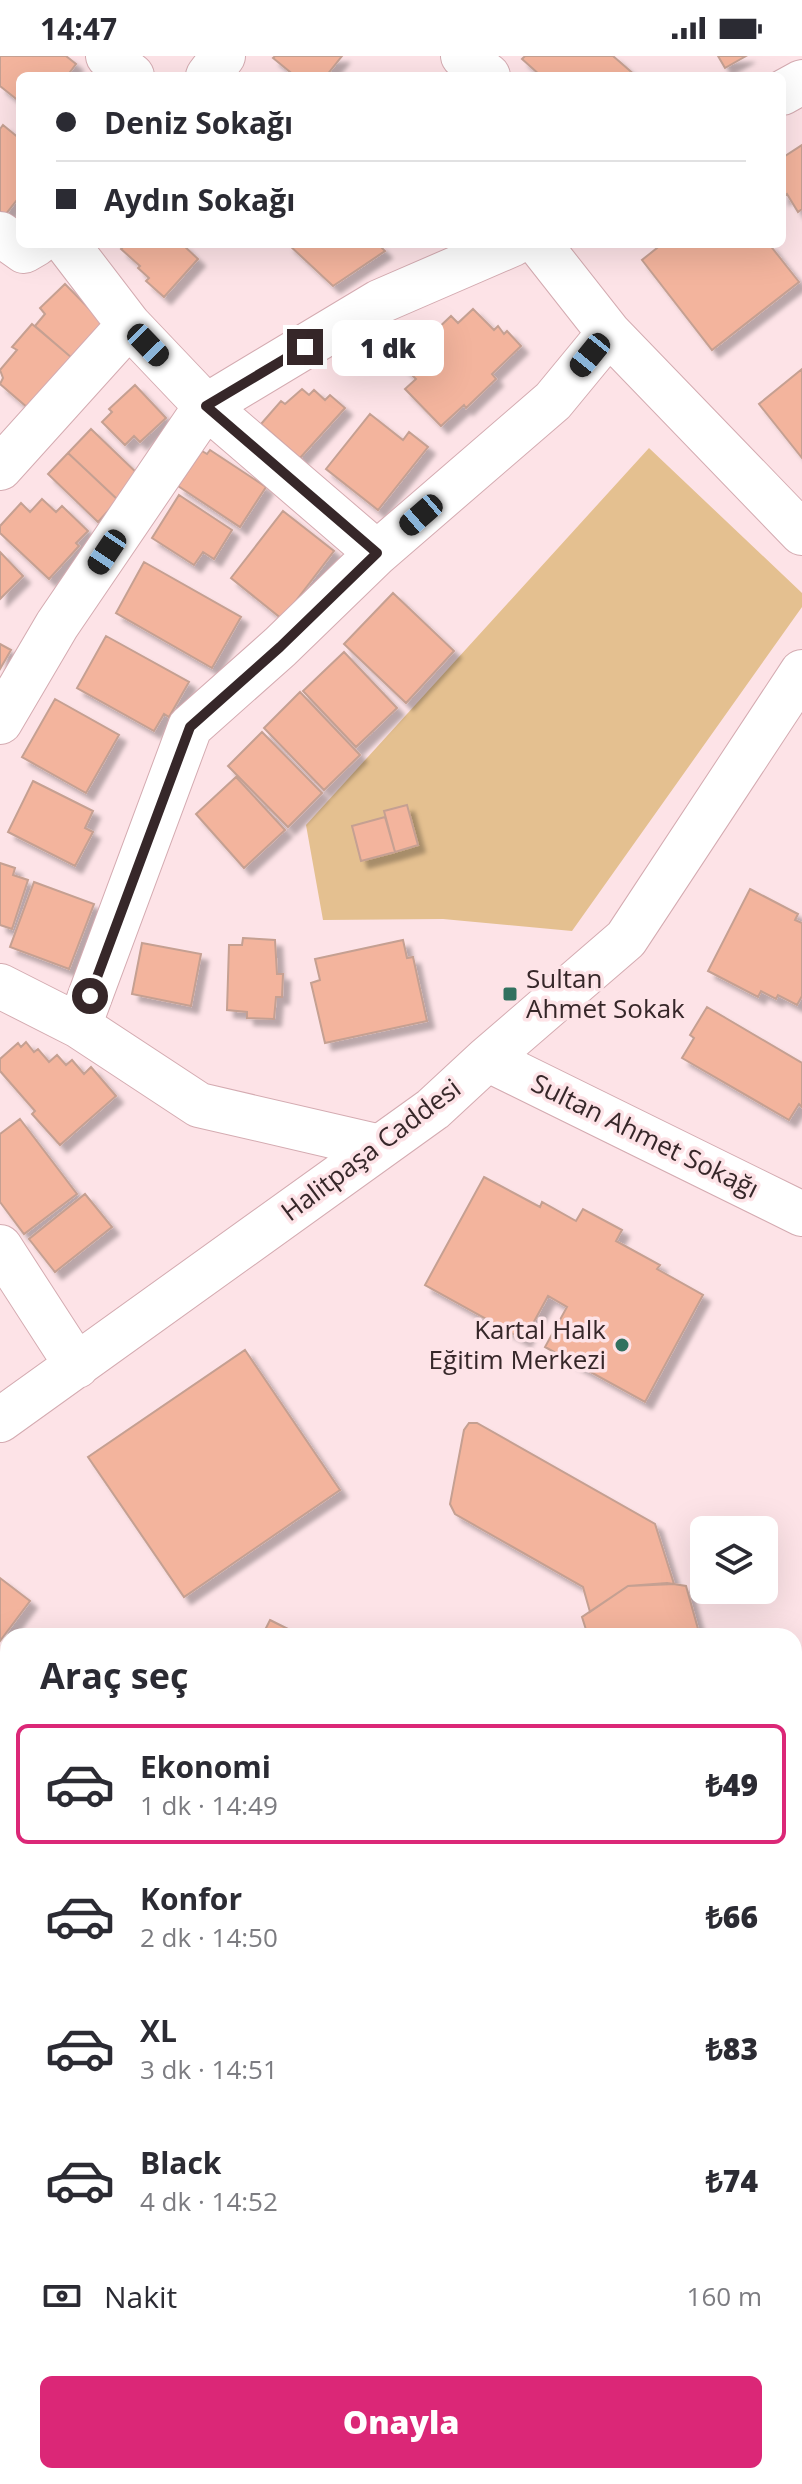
<!DOCTYPE html>
<html lang="tr">
<head>
<meta charset="utf-8">
<style>
	:root { --surface:#fff; --page:#f2f2f3; --text:#2b2b33; --muted:#7c7c81; --line:#e1e1e2; --accent:#db2777 }
	body { margin:0; font-family:"Open Sans",sans-serif; background:var(--page); color:var(--text); height:100vh; display:flex; flex-direction:column; font-size:30px; white-space:nowrap }
	* { box-sizing:border-box; margin:0 }
	p { font-size:26px; color:var(--muted) }
	.icon { flex:none; width:44px; height:44px; fill:none; stroke:currentColor; stroke-width:2; stroke-linecap:round; stroke-linejoin:round }
	.map { position:relative; flex:1; overflow:hidden }
	.drawer { position:absolute; left:0px; top:1572px; width:802px; height:856px; display:flex; flex-direction:column; background:var(--surface); border-radius:24px 24px 0 0; box-shadow:0 8px 32px #0002 }
	.drawer>* { flex:none }
	.hud { position:absolute; left:16px; top:16px; width:770px; height:176px; border-radius:12px; box-shadow:0 8px 32px #0002; display:grid; align-content:center; height:176px; padding:0 40px; background:var(--surface) }
	.controls { position:absolute; left:690px; top:1460px; display:grid; gap:16px }
	.controls a { display:grid; place-items:center; width:88px; height:88px; border-radius:12px; background:var(--surface); box-shadow:0 8px 32px #0002; font-size:40px }
	.end { position:absolute; width:36px; height:36px; margin:-18px; border:10px solid #362729; background:#fff; box-shadow:0 0 0 4px #fff }
	.from { border-radius:50% }
	.bubble { position:absolute; height:56px; border-radius:12px; background:var(--surface); box-shadow:0 8px 32px #0002; font-size:26px; font-weight:800; line-height:56px; text-align:center }
	.car { position:absolute; width:24px; height:48px; margin:-24px -12px; border-radius:10px; box-shadow:0 0 6px 2px #0007; background:linear-gradient(#222 24%,#8ab4d8 0 40%,#222 0 76%,#8ab4d8 0 86%,#222 0) }
	.hud b { display:flex; align-items:center; gap:28px; height:76px; font-size:30px }
	.hud b+b { border-top:2px solid var(--line) }
	.hud i { width:20px; height:20px; background:var(--text) }
	ul { padding:0; list-style:none }
	li { display:flex; align-items:center; gap:24px; height:120px; margin:0 16px 12px; padding:0 24px; border:4px solid transparent; border-radius:12px }
	li div { flex:1 }
	li b { display:block; font-size:30px }
	li em { font-style:normal; font-weight:800 }
	li.on { border-color:var(--accent) }
	li>.icon { width:72px; height:72px; stroke-width:1.5 }
	h2 { padding:0 40px; font-size:36px; line-height:96px }
	.pay { display:flex; align-items:center; gap:20px; height:88px; padding:0 40px; font-size:30px }
	.pay p { margin-inline-start:auto }
	.button { display:flex; gap:16px; margin-top:auto; padding:16px 40px }
	.button a { flex:1; height:92px; border-radius:12px; background:var(--accent); color:#fff; font-size:32px; font-weight:800; line-height:92px; text-align:center }
	.status { display:flex; justify-content:space-between; align-items:center; height:56px; padding:0 40px; background:var(--surface); direction:ltr }
	.status svg { height:22px; fill:currentColor }
	.map>svg:first-child { display:block }
	.green { fill:#e4c090 }
	.building { fill:#f3b49d; stroke:#c5a092; stroke-width:2; filter:url(#shadow) }
	.lines { fill:none; stroke-linecap:round; stroke-linejoin:round }
	.minor-casing { stroke:#d4abb1; stroke-width:46 }
	.minor { stroke:#fff; stroke-width:44 }
	.route { stroke:#362729; stroke-width:10 }
	.poi-dot { fill:#31715f; stroke:#fde3e7; stroke-width:3 }
	.labels { text-anchor:middle; stroke-width:7; stroke-linejoin:round; paint-order:stroke }
	.poi-label { font-size:26px; fill:#362729; stroke:#fde3e7; text-anchor:start }
	.street-label { font-size:26px; fill:#362729; stroke:#fde3e7 }
</style>
</head>
<body>
<div class="status"><b>14:47</b><svg viewBox="0 0 49 12"><path d="M0 12V9h3v3zM5 12V6h3v6zM10 12V3h3v9zM15 12V0h3v12zM26 1h20v11H26zM47 4h2v5h-2z"/></svg></div>
<div class="map">
<svg width="802" height="2428" viewBox="0 0 802 2428">
	<defs>
		<filter id="shadow"><feDropShadow dx="7" dy="7" stdDeviation="2" flood-color="#0004"/></filter>
	</defs>
	<rect width="100%" height="100%" fill="#fde3e7"/>
	<!-- green -->
	<path class="green" d="M649,392L802,537V551L572,875L443,863L323,864L306,769Z"/>
	<!-- building -->
	<path class="building" d="M0,0H66L76,8L67,20H20V46L0,30Z
		M275,0H342L326,20H295L273,2Z
		M525,0H613L636,20H541L522,3Z
		M718,0H746L725,12Z
		M3,69L20,83V140L5,159L0,155V73Z
		M802,89V153L798,156L787,138L782,142V102Z
		M126,188H182L198,203L164,241L146,225L149,222L138,212L140,210L121,193Z
		M288,188H378L385,195L333,230Z
		M662,188H769L799,226L712,294L642,204Z
		M65,228L108,272L80,309L35,270L45,258L40,252Z
		M473,253L494,274L498,270L504,278L507,275L521,290L492,318L496,323L466,352L464,349L441,370L405,333L416,323L400,307L411,297L406,292L428,271L433,277L451,260L458,267Z
		M32,268L78,307L35,358L0,328L3,322L0,314L17,294L12,291Z
		M802,313V402L759,348Z
		M135,329L166,362L140,386L134,380L125,389L102,366L112,356L109,353Z
		M302,333L309,339L314,334L325,344L330,339L345,352L300,402L261,368L281,345L285,348Z
		M370,358L403,384L409,376L428,391L378,454L326,413Z
		M91,373L141,421L118,444L68,397Z
		M210,394L266,431L240,471L178,430L202,395L207,398Z
		M68,397L118,444L98,466L48,418Z
		M179,439L232,474L214,503L203,496L194,509L152,482Z
		M42,443L56,456L62,450L88,475L76,487L79,490L49,523L0,477V470L21,447L30,456Z
		M283,455L334,495L282,563L231,522Z
		M0,496L23,520L0,543Z
		M144,506L241,561L212,612L116,557Z
		M393,537L454,595L406,647L344,588Z
		M106,580L189,626L169,661L164,658L154,675L77,632Z
		M0,588L11,594L0,613Z
		M344,596L397,652L356,691L303,635Z
		M300,636L360,699L324,734L264,672Z
		M55,643L119,679L86,737L22,701Z
		M262,676L322,737L288,771L228,710Z
		M236,721L285,774L244,812L196,758Z
		M33,725L93,755L85,772L93,776L75,810L8,776Z
		M407,749L418,789L395,796L384,755Z
		M385,761L395,796L361,805L352,770Z
		M0,807L15,812L13,819L28,824L12,873L0,869Z
		M34,826L94,848L69,913L10,891Z
		M750,833L798,858L795,864L802,867V940L797,949L778,939L776,943L761,935L758,941L708,915Z
		M243,882L275,884L277,918H283L282,941H276L274,963L247,962V956L227,954L229,889H242Z
		M403,884L407,902L413,901L427,965L325,987L311,927L320,924L315,903Z
		M142,887L201,898L191,950L132,938Z
		M707,951L802,1007V1051L799,1048L789,1064L682,1002L694,982L690,979Z
		M26,986L34,996L38,993L49,1006L57,999L66,1009L72,1004L84,1018L91,1011L116,1040L60,1089L32,1058L35,1055L0,1015V1003L18,987L21,991Z
		M20,1063L77,1138L24,1178L0,1146V1078Z
		M484,1121L540,1151L542,1146L576,1165L583,1153L622,1174L616,1185L660,1209L657,1213L703,1239L645,1346L545,1291L567,1251L548,1240L524,1284L425,1229Z
		M85,1138L112,1171L55,1216L29,1183Z
		M245,1294L340,1434L184,1541L88,1401Z
		M469,1367H477L655,1468L674,1528L628,1530L590,1556L583,1531L455,1458L450,1448L464,1374Z
		M0,1522L30,1545L0,1585Z
		M667,1527L686,1530L700,1580H588L582,1561L628,1530Z
		M270,1564L302,1580H262Z
		M8,1807V1935L0,1942V1814Z
		M794,1960L802,1965V2032L794,2027Z
		M8,1977V2049L0,2038V1983Z
		M794,2045L802,2050V2089L794,2085Z
		M0,2244L8,2252V2326L0,2333Z
		M802,2248V2269L794,2259V2255Z
		M794,2281L802,2291V2331L794,2337Z
		M8,2364V2403L7,2404L0,2397V2371Z
		M19,2420H57L48,2428H26Z
		M95,2420H164L171,2428H86Z
		M211,2420H283L291,2428H218Z
		M616,2420H704L705,2422L698,2428H622Z"/>
	<g class="lines">
		<!-- minor casing -->
		<g class="minor-casing">
			<path id="minor" d="M108,0L132,20
				M463,0L488,20
				M208,20L223,0
				M782,37L802,26
				M0,178L24,195L36,188
				M67,188L129,269L206,350L377,497
				M539,188L609,277L802,477
				M0,412L129,269
				M0,666L57,569L206,350L379,246L513,188
				M0,930L79,970L199,1049L380,1091
				M79,970L190,671L280,591L377,497L553,345L609,277
				M487,1003L802,1158
				M0,1191L77,1310
				M0,1364L433,1053L487,1003L626,883L802,616
				M0,1665L8,1670
				M0,1734L8,1728
				M794,2098L802,2103
				M0,2117L8,2110
				M794,2389L802,2383
				M337,2420L345,2428
				M741,2428L752,2420"/>
		</g>
		<!-- minor -->
		<use href="#minor" class="minor"/>
	</g>
	<g class="lines">
		<!-- route -->
		<path class="route" d="M90,940L190,671L280,591L377,497L206,350L305,291"/>
	</g>
	<!-- markers -->
	<g class="poi-dot">
		<rect x="502" y="930" width="16" height="16" rx="4"/>
		<circle cx="622" cy="1289" r="8"/>
	</g>
	<g class="labels">
		<!-- poi labels -->
		<g class="poi-label">
			<text x="526" y="932">Sultan<tspan x="526" dy="30">Ahmet Sokak</tspan></text>
			<text x="606" y="1283" text-anchor="end">Kartal Halk<tspan x="606" dy="30">Eğitim Merkezi</tspan></text>
		</g>
		<!-- street labels -->
		<g class="street-label">
			<text transform="translate(645 1080) rotate(26)" y="9">Sultan Ahmet Sokağı</text>
			<text transform="translate(371 1094) rotate(-37)" y="9">Halitpaşa Caddesi</text>
		</g>
	</g>
</svg>
<div class="controls">
<a><svg class="icon" aria-label="layers" viewBox="0 0 24 24"><path d="M12 4l9 5-9 5-9-5zM3 14l9 5 9-5"/></svg></a>
</div>
<i class="end from" style="left:90px;top:940px"></i>
<i class="end" style="left:305px;top:291px"></i>
<div class="bubble" style="left:332px;top:264px;width:112px">1 dk</div>
<i class="car" style="left:148px;top:289px;rotate:136deg"></i>
<i class="car" style="left:590px;top:299px;rotate:219deg"></i>
<i class="car" style="left:421px;top:459px;rotate:229deg"></i>
<i class="car" style="left:107px;top:496px;rotate:214deg"></i>
<div class="hud">
<b><i class="from"></i>Deniz Sokağı</b>
<b><i></i>Aydın Sokağı</b>
</div>
<section class="drawer">
<h2>Araç seç</h2>
<ul>
<li class="on"><svg class="icon" aria-label="car" viewBox="0 0 24 24"><path d="M5 17H2v-5l4-1 3-4h7l3 4 3 1v5h-3M9 17h6M6 11h13"/><circle cx="7" cy="17" r="2"/><circle cx="17" cy="17" r="2"/></svg><div><b>Ekonomi</b><p>1 dk · 14:49</p></div><em>₺49</em></li>
<li><svg class="icon" aria-label="car" viewBox="0 0 24 24"><path d="M5 17H2v-5l4-1 3-4h7l3 4 3 1v5h-3M9 17h6M6 11h13"/><circle cx="7" cy="17" r="2"/><circle cx="17" cy="17" r="2"/></svg><div><b>Konfor</b><p>2 dk · 14:50</p></div><em>₺66</em></li>
<li><svg class="icon" aria-label="car" viewBox="0 0 24 24"><path d="M5 17H2v-5l4-1 3-4h7l3 4 3 1v5h-3M9 17h6M6 11h13"/><circle cx="7" cy="17" r="2"/><circle cx="17" cy="17" r="2"/></svg><div><b>XL</b><p>3 dk · 14:51</p></div><em>₺83</em></li>
<li><svg class="icon" aria-label="car" viewBox="0 0 24 24"><path d="M5 17H2v-5l4-1 3-4h7l3 4 3 1v5h-3M9 17h6M6 11h13"/><circle cx="7" cy="17" r="2"/><circle cx="17" cy="17" r="2"/></svg><div><b>Black</b><p>4 dk · 14:52</p></div><em>₺74</em></li>
</ul>
<div class="pay"><svg class="icon" aria-label="cash" viewBox="0 0 24 24"><path d="M3 7h18v10H3z"/><circle cx="12" cy="12" r="2"/></svg>Nakit<p>160 m</p></div>
<div class="button"><a>Onayla</a></div>
</section>
</div>
</body>
</html>
